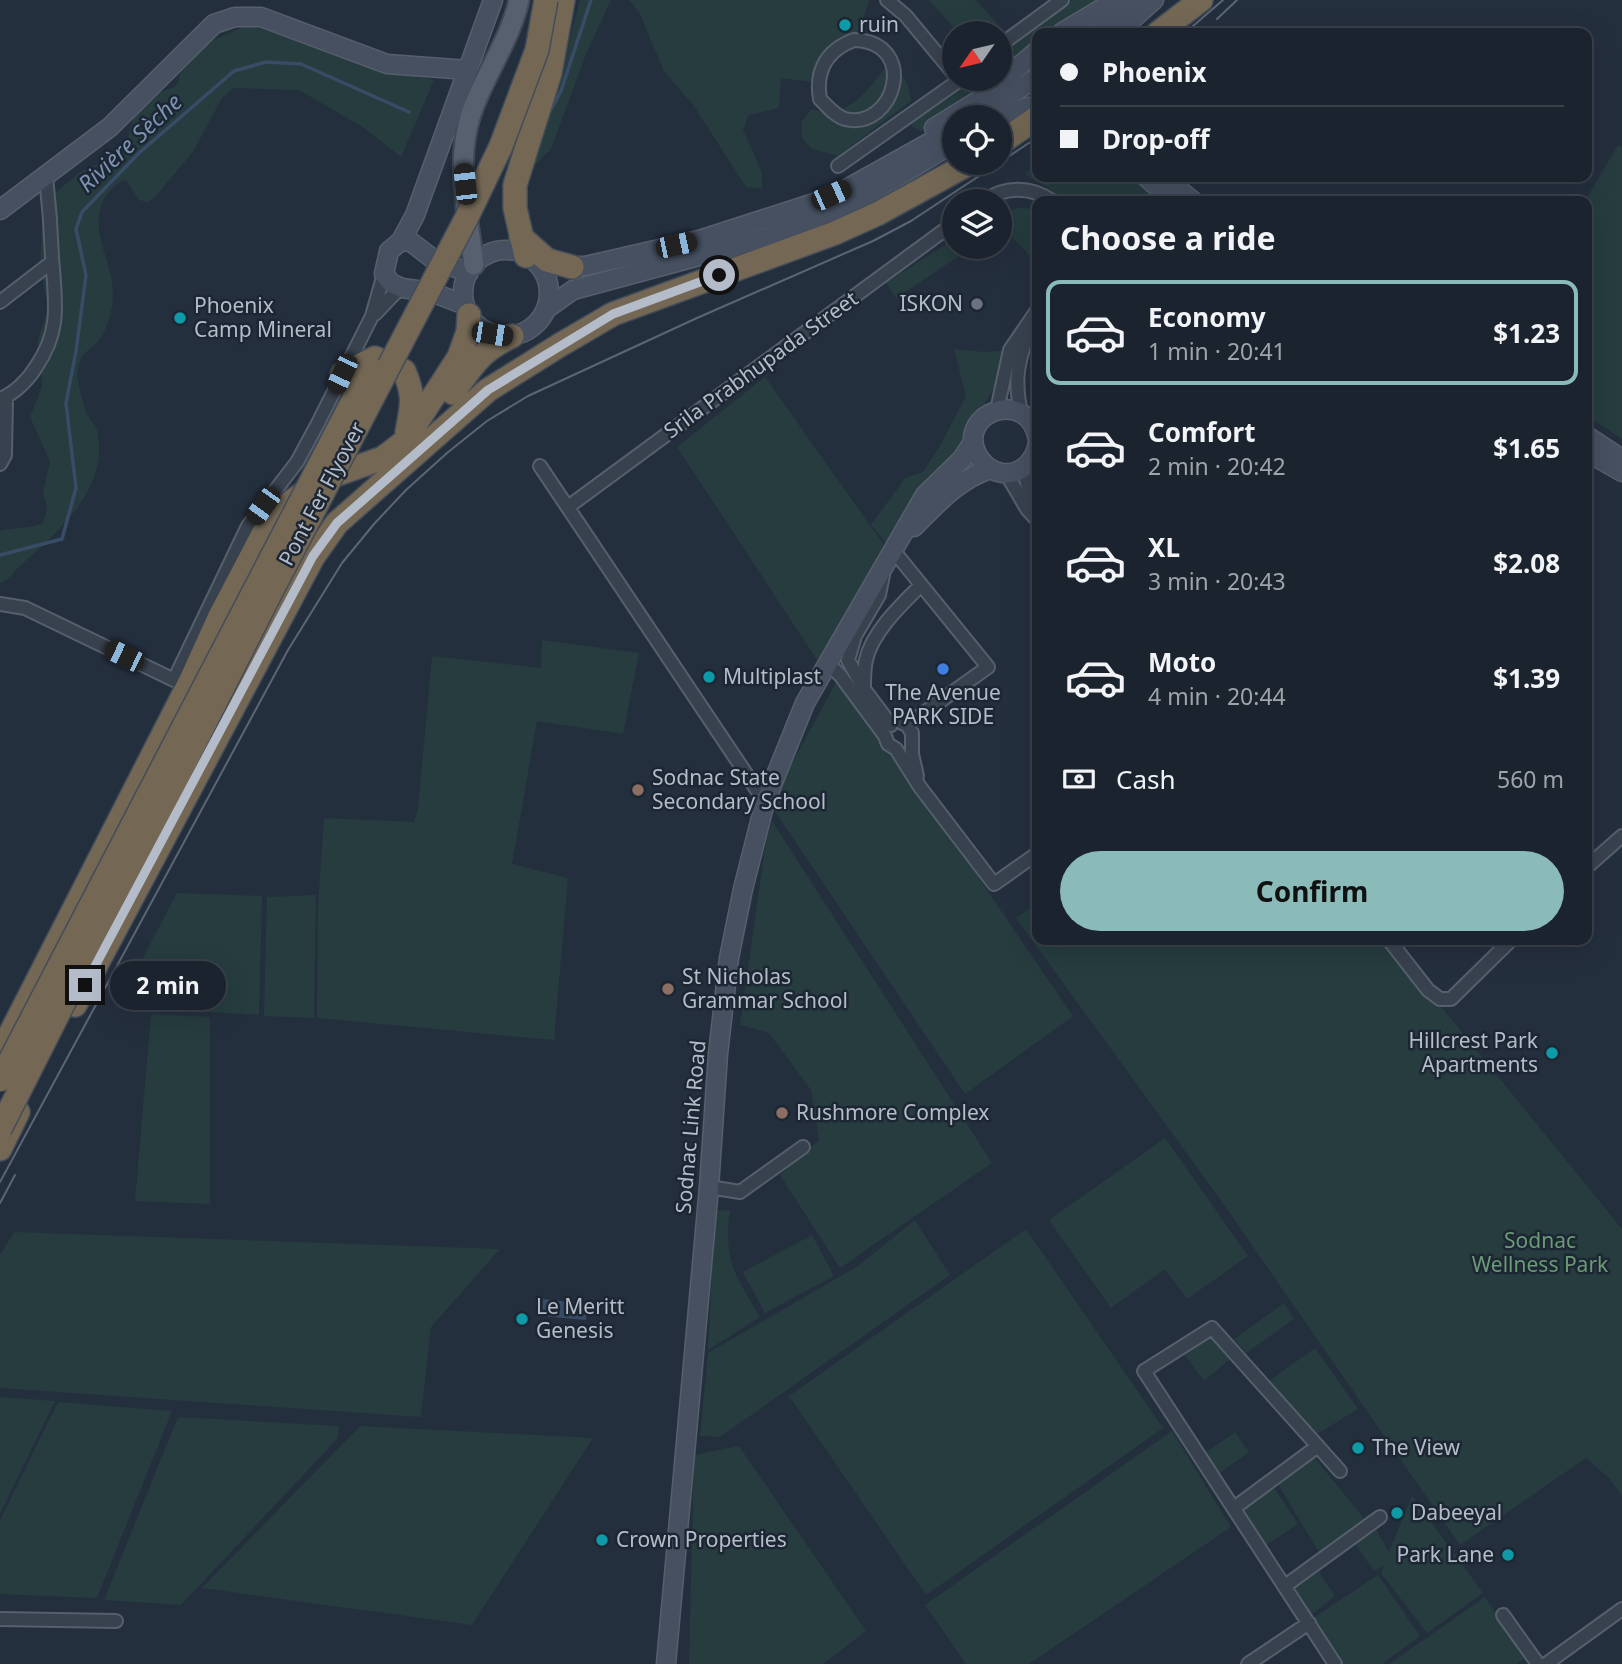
<!DOCTYPE html>
<html lang="en">
<head>
<meta charset="utf-8">
<style>
	:root { --surface:#1b232e; --page:#242b36; --text:#f1f3f6; --muted:#a0a4aa; --line:#39404a; --accent:#8bbbb9 }
	body { margin:0; font-family:"Noto Sans",sans-serif; background:var(--page); color:var(--text); height:100vh; display:flex; flex-direction:column; font-size:26px; white-space:nowrap }
	* { box-sizing:border-box; margin:0 }
	p { font-size:23px; color:var(--muted) }
	.icon { flex:none; width:38px; height:38px; fill:none; stroke:currentColor; stroke-width:2; stroke-linecap:round; stroke-linejoin:round }
	.map { position:relative; flex:1; overflow:hidden }
	.drawer { position:absolute; left:1032px; top:196px; width:560px; height:749px; display:flex; flex-direction:column; background:var(--surface); border-radius:14px; box-shadow:0 7px 28px #0002,0 0 0 2px var(--line) }
	.drawer>* { flex:none }
	.hud { position:absolute; left:1032px; top:28px; width:560px; height:154px; border-radius:14px; box-shadow:0 7px 28px #0002,0 0 0 2px var(--line); display:grid; align-content:center; height:154px; padding:0 28px; background:var(--surface) }
	.needle { width:46px; rotate:236deg }
	.buttons { position:absolute; left:942px; top:21px; display:grid; gap:14px }
	.buttons a { display:grid; place-items:center; width:70px; height:70px; border-radius:50%; background:var(--surface); box-shadow:0 7px 28px #0002,0 0 0 2px var(--line); font-size:35px }
	.end { position:absolute; width:32px; height:32px; margin:-16px; border:9px solid #b4bcc9; background:#111; box-shadow:0 0 0 4px #111 }
	.from { border-radius:50% }
	.bubble { position:absolute; height:49px; border-radius:24px; background:var(--surface); box-shadow:0 7px 28px #0002,0 0 0 2px var(--line); font-size:23px; font-weight:700; line-height:49px; text-align:center }
	.car { position:absolute; width:21px; height:42px; margin:-21px -10px; border-radius:9px; box-shadow:0 0 5px 2px #0007; background:linear-gradient(#222 24%,#8ab4d8 0 40%,#222 0 76%,#8ab4d8 0 86%,#222 0) }
	.hud b { display:flex; align-items:center; gap:24px; height:66px; font-size:26px }
	.hud b+b { border-top:2px solid var(--line) }
	.hud i { width:18px; height:18px; background:var(--text) }
	ul { padding:0; list-style:none }
	li { display:flex; align-items:center; gap:21px; height:105px; margin:0 14px 10px; padding:0 14px; border:4px solid transparent; border-radius:14px }
	li div { flex:1 }
	li b { display:block; font-size:26px }
	li em { font-style:normal; font-weight:700 }
	li.active { border-color:var(--accent) }
	li>.icon { width:63px; height:63px; stroke-width:1.5 }
	h2 { padding:0 28px; font-size:32px; line-height:84px }
	.pay { display:flex; align-items:center; gap:18px; height:77px; padding:0 28px; font-size:26px }
	.pay p { margin-inline-start:auto }
	.action { display:flex; gap:14px; margin-top:auto; padding:14px 28px }
	.action a { flex:1; height:80px; border-radius:42px; background:var(--accent); color:#111; font-size:28px; font-weight:700; line-height:80px; text-align:center }
	.map>svg:first-child { display:block }
	.green { fill:#263c3f }
	.water { fill:#394c67 }
	.lines { fill:none; stroke-linecap:round; stroke-linejoin:round }
	.stream { stroke:#394c67; stroke-width:3.5 }
	.street-casing { stroke:#565f6c; stroke-width:16 }
	.secondary-casing { stroke:#565f6c; stroke-width:21 }
	.primary-casing { stroke:#414a57; stroke-width:23 }
	.highway-casing { stroke:#434c59; stroke-width:26 }
	.street { stroke:#38414e; stroke-width:12 }
	.secondary { stroke:#465061; stroke-width:18 }
	.primary { stroke:#56606e; stroke-width:19 }
	.highway { stroke:#746855; stroke-width:23 }
	.tram { stroke:#5a6575; stroke-width:2 }
	.highway-bridge-casing { stroke:#434c59; stroke-width:26; stroke-linecap:butt }
	.highway-bridge { stroke:#746855; stroke-width:23 }
	.route { stroke:#b4bcc9; stroke-width:9 }
	.culture-dot { fill:#0f9aa8; stroke:#1d2633; stroke-width:2.5 }
	.worship-dot { fill:#6b7280; stroke:#1d2633; stroke-width:2.5 }
	.shop-dot { fill:#3f7fe0; stroke:#1d2633; stroke-width:2.5 }
	.education-dot { fill:#8d6e63; stroke:#1d2633; stroke-width:2.5 }
	.labels { text-anchor:middle; stroke-width:5; stroke-linejoin:round; paint-order:stroke }
	.poi-label { font-size:21px; fill:#b4bcc9; stroke:#1d2633; text-anchor:start }
	.street-label { font-size:21px; fill:#b4bcc9; stroke:#1d2633 }
	.park-label { font-size:21px; fill:#6b9a76; stroke:#1d2633 }
	.water-label { font-size:23px; font-style:italic; fill:#7c92b1; stroke:#1d2633 }
</style>
</head>
<body>
<div class="map">
<svg width="1622" height="1664" viewBox="0 0 1622 1664">
	<rect width="100%" height="100%" fill="#242f3e"/>
	<!-- green -->
	<path class="green" d="M580,0H611L586,54L551,149L533,167L532,149L565,58Z
		M629,0H867L869,2C859,28 857,52 826,58L825,74L813,82L781,78L779,108L749,115L743,129L762,173V189L746,187L694,106L664,71L639,12Z
		M929,0H976L1008,36L999,44V33H958Z
		M1072,0H1108L1065,23L1052,33H1038V45L999,78V53Z
		M247,25L434,80L401,157L364,128L299,90L233,88L222,98L193,152L154,198L148,202L139,200L126,180C116,183 112,188 106,196C86,227 113,261 113,294C113,309 108,328 99,340C89,352 81,351 78,369C76,380 82,400 86,411C89,419 97,426 98,434C108,491 56,533 20,566C12,573 10,579 0,583V531C15,527 29,529 43,523L47,508L43,493L50,461L30,417L42,387L38,340L48,308L40,263L43,203L79,173L122,151C132,139 128,118 140,106C144,102 152,96 158,93C170,87 179,90 180,74L207,43Z
		M884,69C906,73 908,80 911,101L838,156L812,149L802,138V122L811,109C846,120 865,94 884,69Z
		M972,79H998L921,131L912,126L909,117L956,82L962,88Z
		M1618,145L1622,147V439L1587,416V201H1585Z
		M1038,162V177H1132L1163,201H1054L1050,189L1024,174Z
		M1019,208L1038,209V277L1027,252L999,224V214Z
		M954,239V247H973L896,298L886,283Z
		M954,349L984,352L1018,350L951,457L924,488L889,546L871,525L905,478L923,472L941,444L966,396Z
		M765,377L884,545L819,663L677,447Z
		M542,640L639,653L623,734L537,721L512,864L568,878L554,1040L317,1018L318,906L324,818L414,822L418,808L432,656L541,668Z
		M840,675L1073,1016L965,1094L770,804Z
		M772,821L992,1163L840,1268L780,1175L819,1140L811,1090L769,1033L740,1025L766,841Z
		M177,893L262,896L259,1015L117,1007Z
		M316,895L314,1018L264,1016L267,897Z
		M1038,902V940H1387L1622,1229V1496L1609,1478L1586,1458L1460,1545L1222,1202L1016,918Z
		M151,1014L210,1017V1204L135,1201Z
		M1165,1138L1248,1256L1187,1299L1165,1269L1111,1308L1049,1220Z
		M730,1210C723,1260 735,1275 760,1317L708,1350L715,1211Z
		M915,1220L950,1275L720,1437L700,1436L708,1353L858,1266Z
		M1026,1229L1163,1428L926,1595L789,1396Z
		M14,1232L500,1249L431,1327L421,1417L0,1388V1255Z
		M812,1235L834,1276L765,1313L743,1272Z
		M1284,1303L1294,1319L1246,1353L1234,1339Z
		M1209,1339H1214L1230,1359L1204,1381L1185,1355Z
		M1315,1348L1358,1409L1317,1434L1269,1381Z
		M0,1397L55,1401L0,1514Z
		M58,1402L172,1411L97,1598L0,1594V1520Z
		M178,1417L339,1426L338,1438L181,1605L104,1600Z
		M360,1426L593,1438L472,1625L202,1588Z
		M1172,1431L1231,1527L1029,1664H966L925,1605Z
		M1235,1432L1249,1452L1218,1474L1204,1454Z
		M739,1446L866,1631L823,1664H689L694,1455Z
		M1314,1457L1366,1521L1320,1554L1278,1484Z
		M1273,1486L1298,1524L1266,1545L1242,1511Z
		M1412,1496L1483,1593L1427,1633L1381,1573L1384,1565L1374,1571L1355,1544L1376,1529L1389,1552Z
		M1319,1572L1335,1596L1311,1615L1295,1589Z
		M1378,1575L1420,1636L1382,1664H1342L1312,1619Z
		M1485,1597L1525,1658L1517,1664H1389Z"/>
	<!-- water -->
	<path class="water" d="M543,1299L587,1304L586,1320L542,1316Z"/>
	<g class="lines">
		<!-- stream -->
		<path class="stream" d="M548,115L561,91L591,0
			M0,555L62,539L76,488L66,403L76,351L86,275L76,229L82,212L139,153L234,71L266,62L301,64L409,112"/>
		<!-- street casing -->
		<g class="street-casing">
			<path id="street" d="M887,0L906,16L954,74
				M854,40C920,42 895,131 845,119C835,116 827,106 820,99C815,70 827,50 854,40Z
				M999,46L1062,0
				M838,166L961,79
				M984,201C1005,186 1031,186 1052,201
				M0,302L52,262
				M375,314L393,295L402,288
				M0,399C14,394 28,380 36,367C62,329 55,301 52,257C51,230 49,203 46,176
				M997,410L1010,350L1038,309
				M1021,413C1013,377 1019,360 1030,326
				M1029,463L1026,479L1033,509
				M0,464L5,455L6,397
				M540,466L765,802
				M1006,473L1027,509L1038,521
				M568,507L954,223
				M893,550L988,667L907,725
				M883,575L879,595L855,636L848,660L864,689L891,725
				M0,604L25,608L174,680L248,526L297,462L317,425L372,316L384,274
				M827,663L840,675L885,736L888,744L896,749L920,787L994,884L1038,853
				M864,687C864,678 864,668 866,660C872,632 902,604 921,585
				M902,723L907,725L912,733V754L917,776
				M1587,867L1622,836
				M1389,940L1428,990L1440,999H1451L1511,940
				M709,1187L740,1192L803,1147
				M1234,1508L1318,1446
				M1285,1586L1380,1517
				M1503,1615L1538,1664
				M0,1619L116,1621
				M1248,1664L1309,1623
				M1335,1664L1144,1371L1212,1328L1340,1471
				M1546,1664L1622,1609"/>
		</g>
		<!-- secondary casing -->
		<g class="secondary-casing">
			<path id="secondary" d="M1061,33L1116,0
				M1097,33L1135,0
				M1117,33L1154,0
				M1001,114L1038,105
				M974,117L1038,77
				M934,128L981,99L1038,50
				M1146,177L1173,201
				M1164,177L1193,201
				M0,210L110,127L214,24L235,17H261L387,64L468,70
				M401,241L411,242L437,262L469,272
				M463 293a43 43 0 1 1 86 0a43 43 0 1 1-86 0Z
				M561,266H585L699,240L814,203L848,188L954,129
				M465,305L431,292L402,288L391,283L384,274L389,251L401,241L415,215L493,0
				M545,310L573,290L766,238L828,213L868,194L954,143
				M1587,436L1622,459
				M1038,440C1029,386 956,412 977,454C982,464 991,471 1002,473C1021,476 1036,460 1038,442
				M1587,452L1622,472
				M914,527C938,503 958,480 990,469
				M666,1664L709,1187L718,1054L729,958L743,889L765,802L805,703L925,495L962,459L973,442"/>
		</g>
		<!-- primary casing -->
		<g class="primary-casing">
			<path id="primary" d="M474,265C468,216 455,162 471,114C484,75 510,41 519,0"/>
		</g>
		<!-- highway casing -->
		<g class="highway-casing">
			<path id="highway" d="M1158,33L1201,0
				M999,144L1038,117
				M521,237L547,260L572,267
				M526,256L515,208V185L550,73L563,0
				M342,374L375,358L404,371C415,396 412,406 407,432
				M453,393C474,364 479,352 512,336
				M75,1005L313,557L337,523L488,390L560,345L613,314L835,233L877,214L970,163
				M0,1054L191,680L220,616L263,534L281,509L324,479L383,458L404,442L459,357L468,332L469,315
				M0,1149L18,1112"/>
		</g>
		<!-- street -->
		<use href="#street" class="street"/>
		<!-- secondary -->
		<use href="#secondary" class="secondary"/>
		<!-- primary -->
		<use href="#primary" class="primary"/>
		<!-- highway -->
		<use href="#highway" class="highway"/>
		<!-- tram -->
		<path class="tram" d="M1217,19L1237,0
			M1185,33L1223,0
			M0,1182L288,650L342,563L374,524L406,490L447,453L487,421L528,396L697,318L873,241L911,221L1038,137
			M0,1203L15,1175"/>
		<!-- highway-bridge casing -->
		<g class="highway-bridge-casing">
			<path id="highway-bridge" d="M0,1080L370,368
				M0,1129L271,592L467,217L501,146L537,50L546,0"/>
		</g>
		<!-- highway-bridge -->
		<use href="#highway-bridge" class="highway-bridge"/>
	</g>
	<g class="lines">
		<!-- route -->
		<path class="route" d="M85,985L313,556L337,523L488,390L613,314L719,275"/>
	</g>
	<!-- markers -->
	<g class="culture-dot">
		<circle cx="845" cy="25" r="7"/>
		<circle cx="180" cy="318" r="7"/>
		<circle cx="709" cy="677" r="7"/>
		<circle cx="1552" cy="1053" r="7"/>
		<circle cx="522" cy="1319" r="7"/>
		<circle cx="1358" cy="1448" r="7"/>
		<circle cx="1397" cy="1513" r="7"/>
		<circle cx="602" cy="1540" r="7"/>
		<circle cx="1508" cy="1555" r="7"/>
	</g>
	<circle class="worship-dot" cx="977" cy="304" r="7"/>
	<circle class="shop-dot" cx="943" cy="669" r="7"/>
	<g class="education-dot">
		<circle cx="638" cy="790" r="7"/>
		<circle cx="668" cy="989" r="7"/>
		<circle cx="782" cy="1113" r="7"/>
	</g>
	<g class="labels">
		<!-- poi labels -->
		<g class="poi-label">
			<text x="859" y="32">ruin</text>
			<text x="963" y="311" text-anchor="end">ISKON</text>
			<text x="194" y="313">Phoenix<tspan x="194" dy="24">Camp Mineral</tspan></text>
			<text x="723" y="684">Multiplast</text>
			<text x="943" y="700" text-anchor="middle">The Avenue<tspan x="943" dy="24">PARK SIDE</tspan></text>
			<text x="652" y="785">Sodnac State<tspan x="652" dy="24">Secondary School</tspan></text>
			<text x="682" y="984">St Nicholas<tspan x="682" dy="24">Grammar School</tspan></text>
			<text x="1538" y="1048" text-anchor="end">Hillcrest Park<tspan x="1538" dy="24">Apartments</tspan></text>
			<text x="796" y="1120">Rushmore Complex</text>
			<text x="536" y="1314">Le Meritt<tspan x="536" dy="24">Genesis</tspan></text>
			<text x="1372" y="1455">The View</text>
			<text x="1411" y="1520">Dabeeyal</text>
			<text x="616" y="1547">Crown Properties</text>
			<text x="1494" y="1562" text-anchor="end">Park Lane</text>
		</g>
		<!-- street labels -->
		<g class="street-label">
			<text transform="translate(761 365) rotate(-36)" y="7">Srila Prabhupada Street</text>
			<text transform="translate(322 494) rotate(-62)" y="7">Pont Fer Flyover</text>
			<text transform="translate(691 1127) rotate(-85)" y="7">Sodnac Link Road</text>
		</g>
		<!-- park labels -->
		<g class="park-label">
			<text x="1540" y="1248">Sodnac<tspan x="1540" dy="24">Wellness Park</tspan></text>
		</g>
		<!-- water labels -->
		<g class="water-label">
			<text transform="translate(130 143) rotate(-43)" y="8">Rivière Sèche</text>
		</g>
	</g>
</svg>
<div class="buttons">
<a><svg class="needle" viewBox="-14 -14 28 28"><path d="M0-13l5 13h-10z" fill="#e53935"/><path d="M0 13l5-13h-10z" fill="#a0a4aa"/></svg></a>
<a><svg class="icon" aria-label="locate" viewBox="0 0 24 24"><circle cx="12" cy="12" r="6"/><path d="M12 2v4M12 18v4M2 12h4M18 12h4"/></svg></a>
<a><svg class="icon" aria-label="layers" viewBox="0 0 24 24"><path d="M12 4l9 5-9 5-9-5zM3 14l9 5 9-5"/></svg></a>
</div>
<i class="end from" style="left:719px;top:275px"></i>
<i class="end" style="left:85px;top:985px"></i>
<div class="bubble" style="left:110px;top:961px;width:116px">2 min</div>
<i class="car" style="left:465px;top:184px;rotate:354deg"></i>
<i class="car" style="left:831px;top:195px;rotate:66deg"></i>
<i class="car" style="left:676px;top:245px;rotate:78deg"></i>
<i class="car" style="left:492px;top:334px;rotate:99deg"></i>
<i class="car" style="left:342px;top:374px;rotate:205deg"></i>
<i class="car" style="left:263px;top:506px;rotate:216deg"></i>
<i class="car" style="left:124px;top:656px;rotate:296deg"></i>
<div class="hud">
<b><i class="from"></i>Phoenix</b>
<b><i></i>Drop-off</b>
</div>
<section class="drawer">
<h2>Choose a ride</h2>
<ul>
<li class="active"><svg class="icon" aria-label="car" viewBox="0 0 24 24"><path d="M5 17H2v-5l4-1 3-4h7l3 4 3 1v5h-3M9 17h6M6 11h13"/><circle cx="7" cy="17" r="2"/><circle cx="17" cy="17" r="2"/></svg><div><b>Economy</b><p>1 min · 20:41</p></div><em>$1.23</em></li>
<li><svg class="icon" aria-label="car" viewBox="0 0 24 24"><path d="M5 17H2v-5l4-1 3-4h7l3 4 3 1v5h-3M9 17h6M6 11h13"/><circle cx="7" cy="17" r="2"/><circle cx="17" cy="17" r="2"/></svg><div><b>Comfort</b><p>2 min · 20:42</p></div><em>$1.65</em></li>
<li><svg class="icon" aria-label="car" viewBox="0 0 24 24"><path d="M5 17H2v-5l4-1 3-4h7l3 4 3 1v5h-3M9 17h6M6 11h13"/><circle cx="7" cy="17" r="2"/><circle cx="17" cy="17" r="2"/></svg><div><b>XL</b><p>3 min · 20:43</p></div><em>$2.08</em></li>
<li><svg class="icon" aria-label="car" viewBox="0 0 24 24"><path d="M5 17H2v-5l4-1 3-4h7l3 4 3 1v5h-3M9 17h6M6 11h13"/><circle cx="7" cy="17" r="2"/><circle cx="17" cy="17" r="2"/></svg><div><b>Moto</b><p>4 min · 20:44</p></div><em>$1.39</em></li>
</ul>
<div class="pay"><svg class="icon" aria-label="cash" viewBox="0 0 24 24"><path d="M3 7h18v10H3z"/><circle cx="12" cy="12" r="2"/></svg>Cash<p>560 m</p></div>
<div class="action"><a>Confirm</a></div>
</section>
</div>
</body>
</html>
